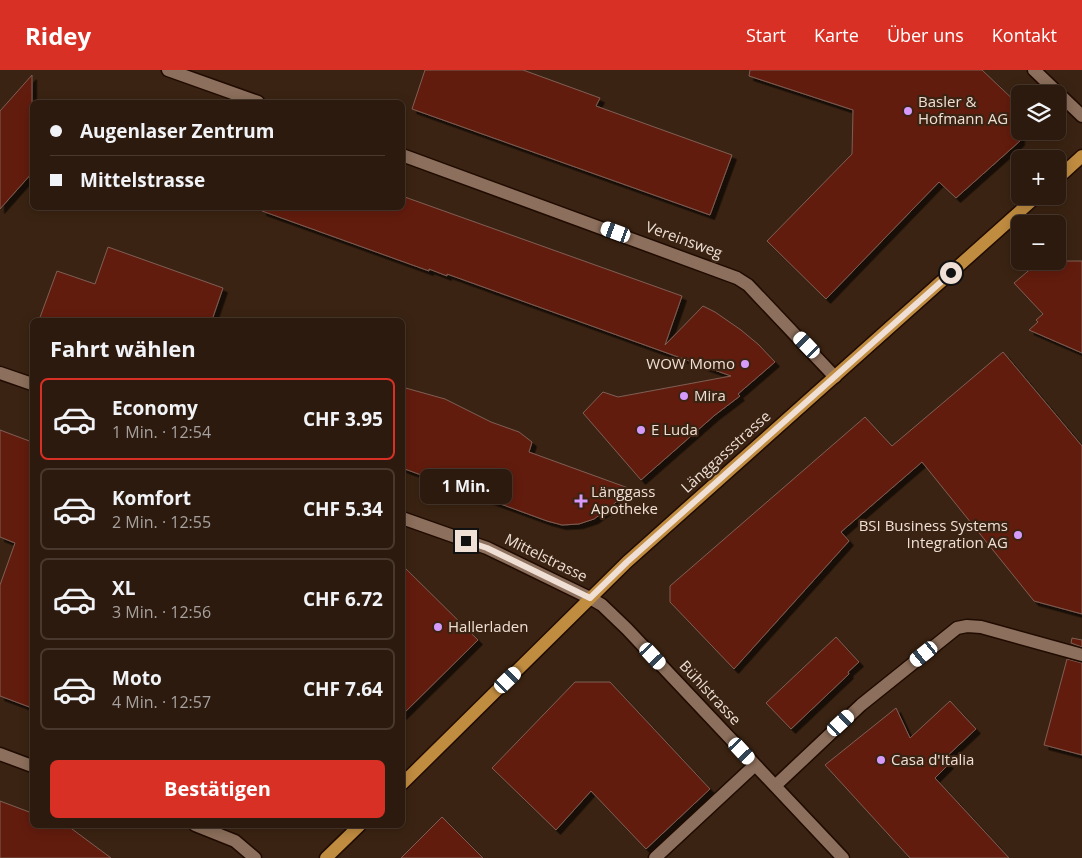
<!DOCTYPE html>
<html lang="de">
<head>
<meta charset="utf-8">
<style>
	:root { --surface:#2c1a0e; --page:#342317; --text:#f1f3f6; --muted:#a6a19e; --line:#48382e; --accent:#d93025 }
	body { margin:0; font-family:"Open Sans",sans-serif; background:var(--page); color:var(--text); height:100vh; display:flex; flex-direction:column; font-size:19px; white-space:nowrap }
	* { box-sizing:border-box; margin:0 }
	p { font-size:16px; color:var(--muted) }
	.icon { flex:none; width:28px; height:28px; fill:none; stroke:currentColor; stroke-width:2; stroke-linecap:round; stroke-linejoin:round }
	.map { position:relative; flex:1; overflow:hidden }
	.panel { position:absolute; left:30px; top:248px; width:375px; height:510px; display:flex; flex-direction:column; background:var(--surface); border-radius:8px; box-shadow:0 2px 12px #0003,0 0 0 1px var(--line) }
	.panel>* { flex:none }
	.banner { position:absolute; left:30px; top:30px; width:375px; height:110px; border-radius:8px; box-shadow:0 2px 12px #0003,0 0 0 1px var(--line); display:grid; align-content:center; height:110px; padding:0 20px; background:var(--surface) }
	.tools { position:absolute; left:1011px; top:15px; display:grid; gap:10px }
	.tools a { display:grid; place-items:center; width:55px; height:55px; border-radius:8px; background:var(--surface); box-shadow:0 2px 12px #0003,0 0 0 1px var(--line); font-size:25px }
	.end { position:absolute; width:22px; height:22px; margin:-11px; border:6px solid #efdfd5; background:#111; box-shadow:0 0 0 2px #111 }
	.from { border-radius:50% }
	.bubble { position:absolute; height:35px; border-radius:8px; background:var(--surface); box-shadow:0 2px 12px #0003,0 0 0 1px var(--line); font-size:16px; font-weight:700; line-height:35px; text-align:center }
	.car { position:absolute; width:15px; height:30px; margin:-15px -8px; border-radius:6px; box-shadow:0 0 4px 1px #0007; background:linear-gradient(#fff 24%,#345 0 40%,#fff 0 76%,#345 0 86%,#fff 0) }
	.banner b { display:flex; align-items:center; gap:18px; height:48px; font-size:19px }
	.banner b+b { border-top:1px solid var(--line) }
	.banner i { width:12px; height:12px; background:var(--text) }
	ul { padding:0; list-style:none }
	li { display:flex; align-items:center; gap:15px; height:82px; margin:0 10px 8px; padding:0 10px; border:2px solid var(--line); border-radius:8px }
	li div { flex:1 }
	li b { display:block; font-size:19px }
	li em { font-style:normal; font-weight:700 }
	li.active { border-color:var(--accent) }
	li>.icon { width:45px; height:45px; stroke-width:1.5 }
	h2 { padding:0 20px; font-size:22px; line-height:60px }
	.action { display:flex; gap:10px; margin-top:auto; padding:10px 20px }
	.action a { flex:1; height:58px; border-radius:8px; background:var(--accent); color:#fff; font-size:20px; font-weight:700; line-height:58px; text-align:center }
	header { display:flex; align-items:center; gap:30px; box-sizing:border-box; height:70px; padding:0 25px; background:var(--accent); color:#fff }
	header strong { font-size:24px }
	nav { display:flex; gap:28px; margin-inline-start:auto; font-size:18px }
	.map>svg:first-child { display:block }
	.building { fill:#621f0f; stroke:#7f5e55; filter:url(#shadow) }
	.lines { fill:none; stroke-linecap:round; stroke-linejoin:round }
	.minor-casing { stroke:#200b00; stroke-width:15 }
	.major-casing { stroke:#200b00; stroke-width:15 }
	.minor { stroke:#8c6f5c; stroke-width:12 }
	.major { stroke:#c08c40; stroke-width:12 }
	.route { stroke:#efdfd5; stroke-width:6 }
	.poi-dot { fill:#d69bfa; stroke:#3a2312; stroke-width:2 }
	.labels { text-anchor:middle; stroke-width:4.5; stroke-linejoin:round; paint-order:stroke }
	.poi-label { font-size:15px; fill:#efdfd5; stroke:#3a2312; text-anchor:start }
	.street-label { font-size:15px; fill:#efdfd5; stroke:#3a2312 }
</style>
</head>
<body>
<header>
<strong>Ridey</strong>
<nav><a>Start</a><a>Karte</a><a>Über uns</a><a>Kontakt</a></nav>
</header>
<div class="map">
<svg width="1082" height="788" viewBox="0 0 1082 788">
	<defs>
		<filter id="shadow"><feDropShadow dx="4.5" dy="4.5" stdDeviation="0" flood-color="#0009"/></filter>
	</defs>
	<rect width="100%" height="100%" fill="#3a2312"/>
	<!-- building -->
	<path class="building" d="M425,0H523L600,28L596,36L732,85L710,145L412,39Z
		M750,0H982L1020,36V71L956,128L939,112L826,229L767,171L852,84L853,40L749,6Z
		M32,5V103L0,139V41Z
		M402,126L682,226L665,275L703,236L715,242L741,260L759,275L775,292L738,324L740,326L715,345L641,410L583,343L603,322L618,327L731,306L447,204V206L429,199V201L262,141V138H402Z
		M108,177L223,218L212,250H39L57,201L95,214Z
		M1040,191H1082V283L1029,260L1038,252L1036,250L1043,244L1014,213Z
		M1003,282L1082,376V544L1034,531L922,392L841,462L849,471L734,599L670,532V516L865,347L892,376Z
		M402,317L445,329L491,352L519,362L532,372L529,382L631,419L608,439L594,449L579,454L562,455L547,451L402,398Z
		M0,360L32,372V638L0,626V515L15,473L0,467Z
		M402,495L478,570L402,645Z
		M836,567L859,592L848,602L849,604L791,659L766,633Z
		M1072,568L1082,570V577L1071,573Z
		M1067,589L1082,593V685L1044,675Z
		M575,612H610L710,719L646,779L591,721L556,760L492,698Z
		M950,631L976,659L943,690L949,694L935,708L1009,788H910L825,695L896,638L910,668Z
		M0,731L32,743V755L68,756L111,788H0Z
		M442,747L483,788H401Z"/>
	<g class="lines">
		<!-- minor casing -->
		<g class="minor-casing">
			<path id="minor" d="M168,0L258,32
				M1034,0L1082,46
				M402,85L737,208L748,215L835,307
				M0,303L32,314
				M402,448L487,478L590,528L602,535L627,559L843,788
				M0,684L32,696
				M775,716L861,635L957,558L967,556L981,557L1082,585
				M195,755L235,771L255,788
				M655,788L755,695"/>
		</g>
		<!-- major casing -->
		<g class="major-casing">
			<path id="major" d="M1058,108L1082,86
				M402,714L627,492L1037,126
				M326,788L360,755"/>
		</g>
		<!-- minor -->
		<use href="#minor" class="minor"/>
		<!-- major -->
		<use href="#major" class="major"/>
	</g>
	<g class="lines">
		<!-- route -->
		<path class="route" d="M466,471L487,478L590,528L627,492L951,203"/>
	</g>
	<!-- markers -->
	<g class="poi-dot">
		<circle cx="908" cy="41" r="5"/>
		<circle cx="745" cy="294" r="5"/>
		<circle cx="684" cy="326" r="5"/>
		<circle cx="641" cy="360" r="5"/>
		<path d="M578.5 423.5h5v5h5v5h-5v5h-5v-5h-5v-5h5z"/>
		<circle cx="1018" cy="465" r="5"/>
		<circle cx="438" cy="557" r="5"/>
		<circle cx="881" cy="690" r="5"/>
	</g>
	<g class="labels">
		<!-- poi labels -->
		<g class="poi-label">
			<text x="918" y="37">Basler &amp;<tspan x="918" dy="17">Hofmann AG</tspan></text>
			<text x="735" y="299" text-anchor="end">WOW Momo</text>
			<text x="694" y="331">Mira</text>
			<text x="651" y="365">E Luda</text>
			<text x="591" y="427">Länggass<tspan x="591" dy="17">Apotheke</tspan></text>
			<text x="1008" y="461" text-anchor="end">BSI Business Systems<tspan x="1008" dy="17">Integration AG</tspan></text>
			<text x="448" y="562">Hallerladen</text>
			<text x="891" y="695">Casa d'Italia</text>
		</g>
		<!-- street labels -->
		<g class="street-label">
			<text transform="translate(684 170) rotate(20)" y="5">Vereinsweg</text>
			<text transform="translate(726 382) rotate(-42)" y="5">Länggassstrasse</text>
			<text transform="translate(546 488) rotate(26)" y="5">Mittelstrasse</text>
			<text transform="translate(710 623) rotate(47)" y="5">Bühlstrasse</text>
		</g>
	</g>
</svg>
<div class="tools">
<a><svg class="icon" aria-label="layers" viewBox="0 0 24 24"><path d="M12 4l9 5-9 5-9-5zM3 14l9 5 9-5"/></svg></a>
<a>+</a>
<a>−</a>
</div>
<i class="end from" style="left:951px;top:203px"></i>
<i class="end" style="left:466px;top:471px"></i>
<div class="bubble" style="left:420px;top:399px;width:92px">1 Min.</div>
<i class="car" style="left:616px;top:162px;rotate:290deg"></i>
<i class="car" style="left:807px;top:275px;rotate:316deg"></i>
<i class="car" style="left:924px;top:584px;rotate:231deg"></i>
<i class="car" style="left:653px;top:586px;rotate:137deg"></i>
<i class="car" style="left:508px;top:610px;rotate:46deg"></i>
<i class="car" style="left:841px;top:653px;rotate:47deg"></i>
<i class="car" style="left:742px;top:681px;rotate:137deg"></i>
<div class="banner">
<b><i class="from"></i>Augenlaser Zentrum</b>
<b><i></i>Mittelstrasse</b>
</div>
<section class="panel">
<h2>Fahrt wählen</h2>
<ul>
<li class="active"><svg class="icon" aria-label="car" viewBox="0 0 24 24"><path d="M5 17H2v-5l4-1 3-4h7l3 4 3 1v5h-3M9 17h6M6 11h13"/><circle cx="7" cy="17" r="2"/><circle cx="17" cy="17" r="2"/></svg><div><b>Economy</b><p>1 Min. · 12:54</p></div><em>CHF 3.95</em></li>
<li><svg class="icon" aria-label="car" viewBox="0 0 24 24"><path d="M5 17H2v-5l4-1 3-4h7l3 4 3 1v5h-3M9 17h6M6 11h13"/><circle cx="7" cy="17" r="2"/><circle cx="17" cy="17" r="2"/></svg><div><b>Komfort</b><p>2 Min. · 12:55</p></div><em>CHF 5.34</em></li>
<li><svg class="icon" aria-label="car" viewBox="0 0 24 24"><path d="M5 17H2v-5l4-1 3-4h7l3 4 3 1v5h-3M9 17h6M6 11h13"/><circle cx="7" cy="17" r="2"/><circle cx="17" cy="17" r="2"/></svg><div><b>XL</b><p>3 Min. · 12:56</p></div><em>CHF 6.72</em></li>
<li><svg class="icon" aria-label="car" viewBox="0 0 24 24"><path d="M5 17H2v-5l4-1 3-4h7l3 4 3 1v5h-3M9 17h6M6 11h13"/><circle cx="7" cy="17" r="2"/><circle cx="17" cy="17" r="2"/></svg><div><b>Moto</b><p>4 Min. · 12:57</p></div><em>CHF 7.64</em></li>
</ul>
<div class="action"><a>Bestätigen</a></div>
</section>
</div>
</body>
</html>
